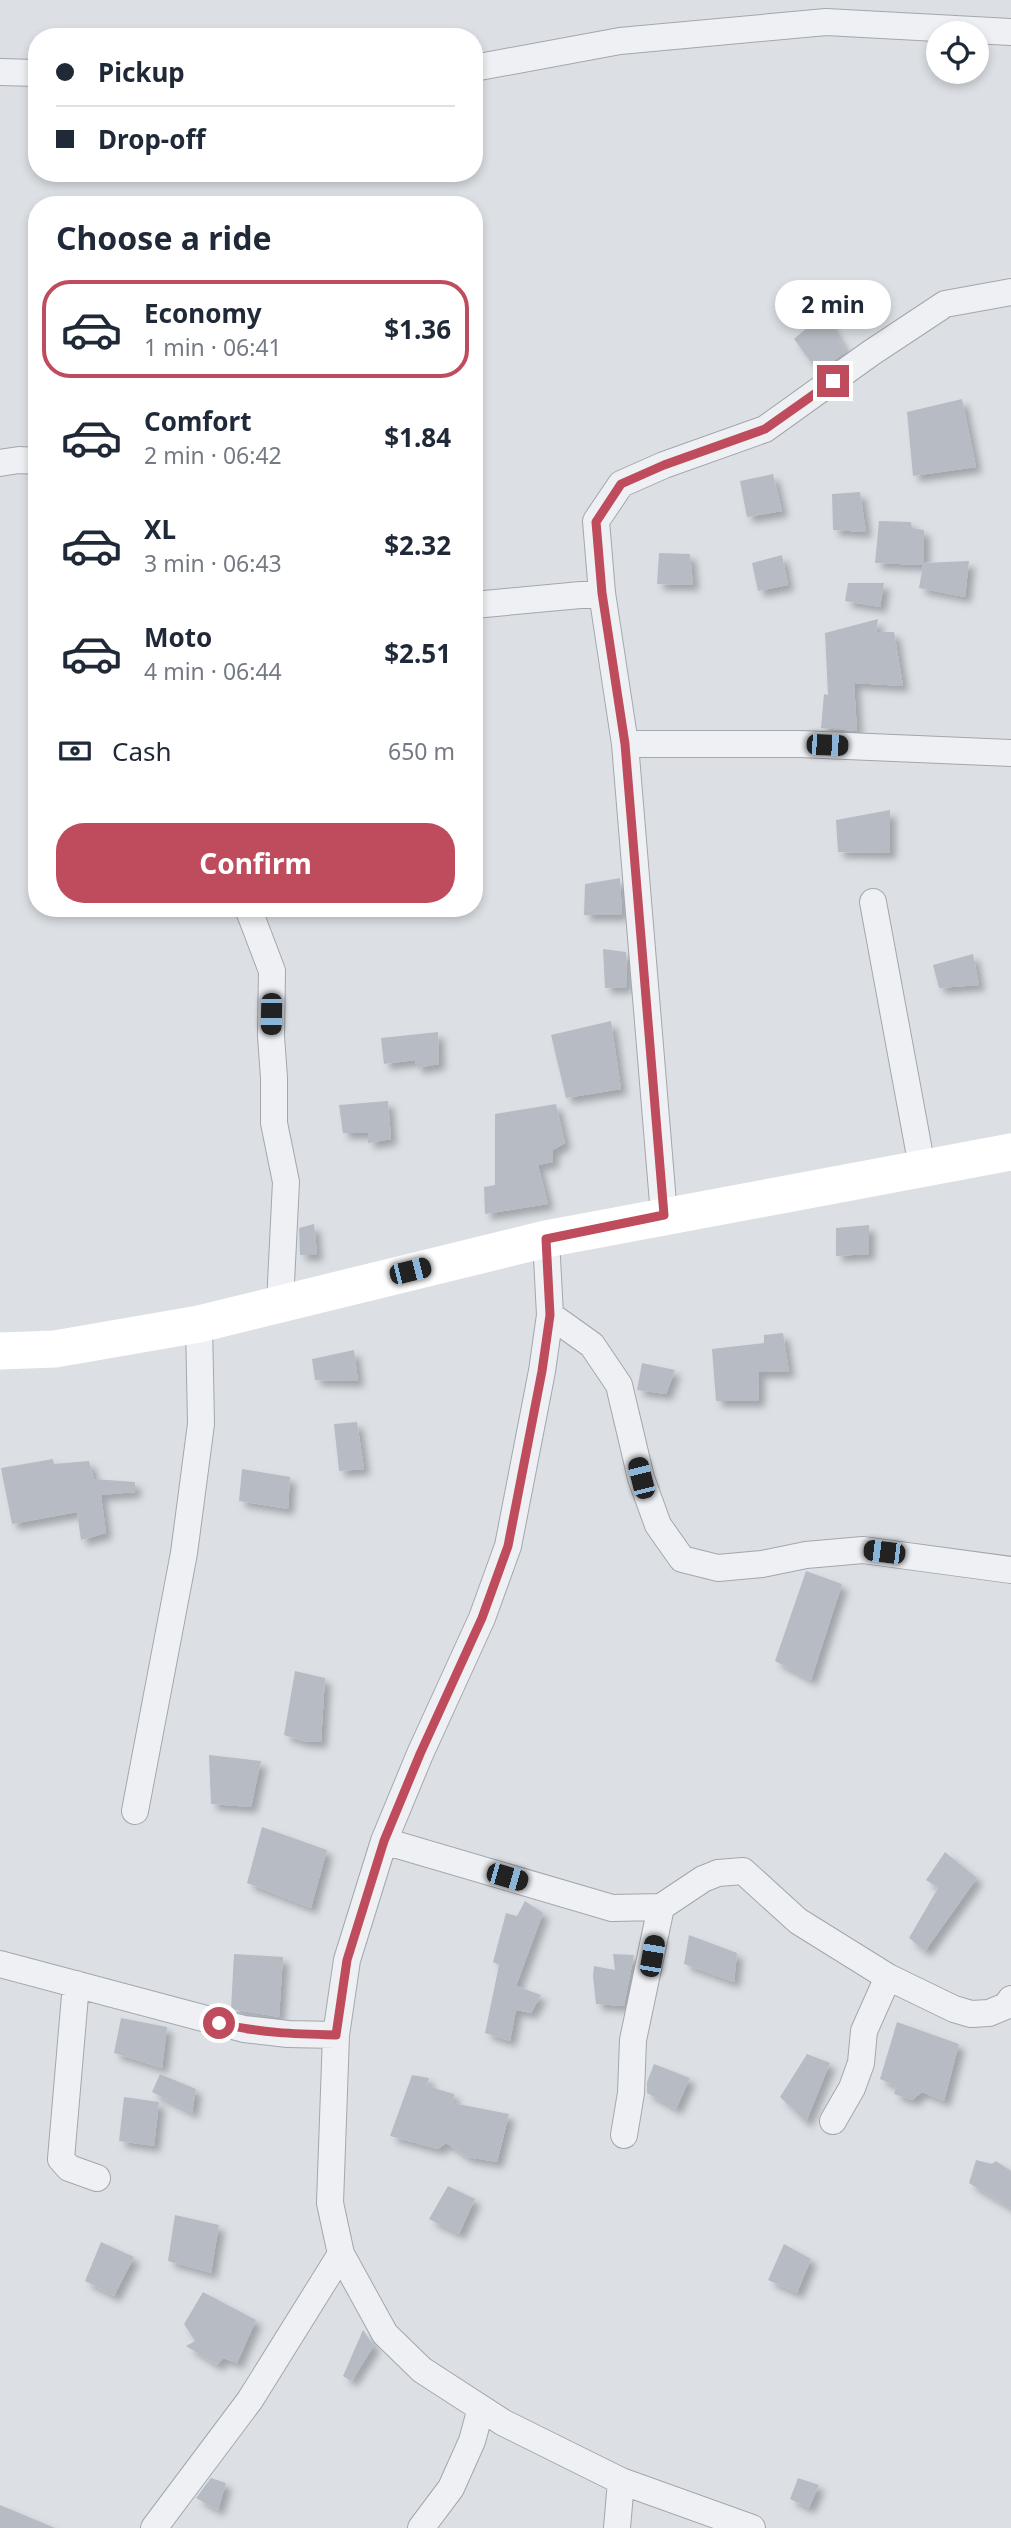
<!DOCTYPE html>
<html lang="en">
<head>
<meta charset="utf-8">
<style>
	:root { --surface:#fff; --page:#f6f6f7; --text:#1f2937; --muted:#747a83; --line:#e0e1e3; --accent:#bf4c5d }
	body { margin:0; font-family:"Noto Sans",sans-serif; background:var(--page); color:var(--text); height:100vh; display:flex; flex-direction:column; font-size:26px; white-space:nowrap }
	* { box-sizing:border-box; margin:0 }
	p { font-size:23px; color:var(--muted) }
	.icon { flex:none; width:38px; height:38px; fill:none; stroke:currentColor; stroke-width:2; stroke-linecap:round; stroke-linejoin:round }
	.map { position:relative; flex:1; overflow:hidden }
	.details { position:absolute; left:28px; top:196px; width:455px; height:721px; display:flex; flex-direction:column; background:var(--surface); border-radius:28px; box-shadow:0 4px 10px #0003 }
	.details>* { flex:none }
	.hud { position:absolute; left:28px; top:28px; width:455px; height:154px; border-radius:28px; box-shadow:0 4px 10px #0003; display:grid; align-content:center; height:154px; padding:0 28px; background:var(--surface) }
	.fabs { position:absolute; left:926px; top:21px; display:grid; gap:14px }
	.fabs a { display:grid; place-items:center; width:63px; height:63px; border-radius:50%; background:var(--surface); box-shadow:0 4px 10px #0003; font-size:35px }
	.end { position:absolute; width:32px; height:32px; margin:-16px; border:9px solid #bf4c5d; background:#fff; box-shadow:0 0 0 4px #fff }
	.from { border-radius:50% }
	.bubble { position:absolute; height:49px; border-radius:24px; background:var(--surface); box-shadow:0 4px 10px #0003; font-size:23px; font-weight:700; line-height:49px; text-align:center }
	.car { position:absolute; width:21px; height:42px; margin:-21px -10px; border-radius:9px; box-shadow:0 0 5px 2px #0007; background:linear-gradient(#222 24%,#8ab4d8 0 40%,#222 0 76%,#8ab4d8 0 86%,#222 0) }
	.hud b { display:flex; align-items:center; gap:24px; height:66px; font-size:26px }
	.hud b+b { border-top:2px solid var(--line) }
	.hud i { width:18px; height:18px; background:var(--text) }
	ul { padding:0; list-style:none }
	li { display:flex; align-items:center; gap:21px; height:98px; margin:0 14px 10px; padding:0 14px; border:4px solid transparent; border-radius:28px }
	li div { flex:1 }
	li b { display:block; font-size:26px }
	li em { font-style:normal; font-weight:700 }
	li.current { border-color:var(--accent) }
	li>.icon { width:63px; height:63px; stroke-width:1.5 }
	h2 { padding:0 28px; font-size:32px; line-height:84px }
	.pay { display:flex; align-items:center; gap:18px; height:77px; padding:0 28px; font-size:26px }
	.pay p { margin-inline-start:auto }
	.cta { display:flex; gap:14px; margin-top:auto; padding:14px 28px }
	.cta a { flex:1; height:80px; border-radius:28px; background:var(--accent); color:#fff; font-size:28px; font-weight:700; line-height:80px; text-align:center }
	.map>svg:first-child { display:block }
	.building { fill:#b7bcc4; filter:url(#shadow) }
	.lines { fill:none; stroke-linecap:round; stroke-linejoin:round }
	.minor-casing { stroke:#a2a7ae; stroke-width:28 }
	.minor { stroke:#eef0f4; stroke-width:26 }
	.secondary { stroke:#fff; stroke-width:37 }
	.route { stroke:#bf4c5d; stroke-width:9 }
</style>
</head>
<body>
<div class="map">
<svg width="1011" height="2528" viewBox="0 0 1011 2528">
	<defs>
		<filter id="shadow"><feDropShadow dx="6" dy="6" stdDeviation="3.5" flood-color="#0004"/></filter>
	</defs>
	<rect width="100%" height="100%" fill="#dce0e5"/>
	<!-- building -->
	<path class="building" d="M817,301L846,352L818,372L794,339L808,327L802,318Z
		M962,399L976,467L913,476L907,412Z
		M773,474L782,511L747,517L740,481Z
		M860,492L866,532L833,530L832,494Z
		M879,521L911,522L912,528L924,530V563L969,561L965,597L919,588L923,565L875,563Z
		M659,553L690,554L693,585L657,584Z
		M782,555L788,585L758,591L752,563Z
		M848,583H884L880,607L845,601Z
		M878,619L876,632H894L903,686L854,683L857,731L821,728L824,694L828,695L825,633Z
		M890,810V853L838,852L836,820Z
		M620,878L622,915H584L585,884Z
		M603,949L626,952L627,987L605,988Z
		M973,954L979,985L939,988L933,965Z
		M611,1021L621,1089L566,1098L551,1035Z
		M438,1032L439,1064L417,1068L415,1060L384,1064L381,1038Z
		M388,1101L391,1139L368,1143V1133H343L339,1105Z
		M556,1104L565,1143L553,1150V1162L538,1165L548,1204L485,1214L484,1187L495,1185V1114Z
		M314,1224L317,1255H300L299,1228Z
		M869,1225V1254L836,1256V1228Z
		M783,1333L789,1372H759V1401H716L712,1349L764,1343V1335Z
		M354,1350L358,1381L315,1380L312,1359Z
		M642,1363L675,1370L666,1394L637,1390Z
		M357,1422L364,1469L339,1471L334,1424Z
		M53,1459L54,1464L89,1461L94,1479L135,1482V1492L101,1495L106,1533L81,1540L77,1512L12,1524L1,1468Z
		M242,1469L290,1477L288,1509L239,1501Z
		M806,1571L842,1584L811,1680L775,1661Z
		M295,1671L325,1678L321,1742L303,1741L284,1735Z
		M209,1755L261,1761L251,1807L211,1804Z
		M262,1827L327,1850L311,1908L247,1883Z
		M945,1852L977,1878L925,1951L909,1938L938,1888L926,1880Z
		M525,1901L543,1913L516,1986L541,1995L531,2013L516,2010L510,2041L485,2033L499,1965L493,1962L506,1913L517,1916Z
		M689,1935L737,1953L734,1982L684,1964Z
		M234,1954L283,1957L279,2017L231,2009Z
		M613,1954L634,1955L624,2006L596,2004L593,1976L594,1966L615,1970Z
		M121,2018L167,2027L162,2068L114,2053Z
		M897,2022L959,2044L944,2101L922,2092L912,2100L894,2094L896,2086L880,2079Z
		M807,2054L830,2063L806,2122L780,2097Z
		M654,2064L690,2078L676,2109L647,2093V2082Z
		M160,2074L196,2089L192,2113L152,2092Z
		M412,2075L429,2078L427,2086L454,2094L453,2103L509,2114L497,2162L467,2157L446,2143L438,2149L390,2136Z
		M124,2097L159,2102L154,2146L119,2141Z
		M976,2160L992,2164L996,2161L1011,2171V2208L969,2183Z
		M448,2186L475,2199L459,2234L429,2219Z
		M175,2215L219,2225L211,2273L168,2261Z
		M101,2242L134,2257L114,2296L85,2281Z
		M784,2244L811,2259L797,2293L768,2280Z
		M203,2292L256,2320L237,2363L223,2358L217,2365L186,2346L195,2341L184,2324Z
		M363,2330L374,2346L351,2381L343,2376Z
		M211,2478L226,2483L218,2510L196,2498Z
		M798,2478L819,2485L809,2508L790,2499Z
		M0,2505L55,2528H0Z"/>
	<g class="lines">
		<!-- minor casing -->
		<g class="minor-casing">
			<path id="minor" d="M474,68L620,41L826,22L1011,32
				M0,72L37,73
				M0,463L19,460L37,461
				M474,605L602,593
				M625,744H800L1011,753
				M873,902L922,1167
				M248,908L272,971L271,1036L274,1078V1123L286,1182L280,1303
				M664,1215L625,744L602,593L596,521L621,484L664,465L765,429L871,353L945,304L1011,292
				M546,1239L550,1315L542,1371L508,1546L482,1618L420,1754L384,1841L347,1960L336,2035L330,2203L341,2254L385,2334L422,2370L504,2423L621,2481L752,2528
				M550,1315L592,1345L619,1385L641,1478L658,1525L682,1559L718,1568L762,1564L806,1555L863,1550L1011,1570
				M135,1811L184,1553L201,1424L199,1324
				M384,1841L612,1908L661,1907L703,1879L718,1873L743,1871L798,1921L888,1977L954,2009L971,2014L989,2013L1006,2006L1011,1999
				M0,1964L244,2029L288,2034L336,2035
				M76,1984L61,2159L69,2168L97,2178
				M833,2121L852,2088L861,2063L864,2031L888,1977
				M624,2135L631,2093L633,2040L661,1907
				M154,2528L250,2400L341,2254
				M421,2528L451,2488L472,2441L481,2408
				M617,2528L621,2481"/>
		</g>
		<!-- minor -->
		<use href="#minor" class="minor"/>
		<!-- secondary -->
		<path class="secondary" d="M0,1351L55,1349L199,1324L546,1239L1011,1152"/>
	</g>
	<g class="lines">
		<!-- route -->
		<path class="route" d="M219,2023C258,2033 296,2034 336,2035L347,1960L384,1841L420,1754L482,1618L508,1546L542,1371L550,1315L546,1239L664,1215L625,744L602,593L596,522L621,484L664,465L765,429L833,381"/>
	</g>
</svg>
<div class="fabs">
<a><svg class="icon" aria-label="locate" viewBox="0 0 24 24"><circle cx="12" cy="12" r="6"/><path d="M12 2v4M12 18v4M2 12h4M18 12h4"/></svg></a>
</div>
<i class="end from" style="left:219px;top:2023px"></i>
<i class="end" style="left:833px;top:381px"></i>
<div class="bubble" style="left:775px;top:280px;width:116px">2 min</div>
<i class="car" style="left:827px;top:745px;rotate:92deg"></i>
<i class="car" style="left:271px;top:1014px;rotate:181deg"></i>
<i class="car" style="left:410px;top:1271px;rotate:76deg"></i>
<i class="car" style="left:641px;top:1478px;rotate:346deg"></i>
<i class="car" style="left:884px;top:1552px;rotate:277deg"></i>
<i class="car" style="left:507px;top:1877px;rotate:106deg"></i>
<i class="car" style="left:652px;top:1956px;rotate:10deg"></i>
<div class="hud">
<b><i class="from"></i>Pickup</b>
<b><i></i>Drop-off</b>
</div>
<section class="details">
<h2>Choose a ride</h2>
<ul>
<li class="current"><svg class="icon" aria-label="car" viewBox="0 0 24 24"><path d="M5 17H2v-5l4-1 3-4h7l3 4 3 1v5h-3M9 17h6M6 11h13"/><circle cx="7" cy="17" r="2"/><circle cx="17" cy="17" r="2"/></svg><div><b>Economy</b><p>1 min · 06:41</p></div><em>$1.36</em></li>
<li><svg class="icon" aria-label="car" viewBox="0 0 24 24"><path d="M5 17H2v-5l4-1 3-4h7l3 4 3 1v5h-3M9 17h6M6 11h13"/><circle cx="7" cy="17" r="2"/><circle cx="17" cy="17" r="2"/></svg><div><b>Comfort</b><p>2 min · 06:42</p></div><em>$1.84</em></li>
<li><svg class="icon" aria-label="car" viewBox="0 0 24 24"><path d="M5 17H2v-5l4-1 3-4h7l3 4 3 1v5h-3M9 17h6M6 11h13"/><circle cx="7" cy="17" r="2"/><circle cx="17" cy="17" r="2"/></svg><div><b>XL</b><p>3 min · 06:43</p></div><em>$2.32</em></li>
<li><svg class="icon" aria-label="car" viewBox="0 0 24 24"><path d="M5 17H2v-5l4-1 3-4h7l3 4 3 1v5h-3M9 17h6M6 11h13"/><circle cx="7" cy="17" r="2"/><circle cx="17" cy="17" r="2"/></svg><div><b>Moto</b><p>4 min · 06:44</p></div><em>$2.51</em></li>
</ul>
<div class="pay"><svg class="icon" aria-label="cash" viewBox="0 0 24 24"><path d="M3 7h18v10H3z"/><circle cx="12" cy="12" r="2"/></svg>Cash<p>650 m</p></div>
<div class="cta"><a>Confirm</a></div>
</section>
</div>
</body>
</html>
